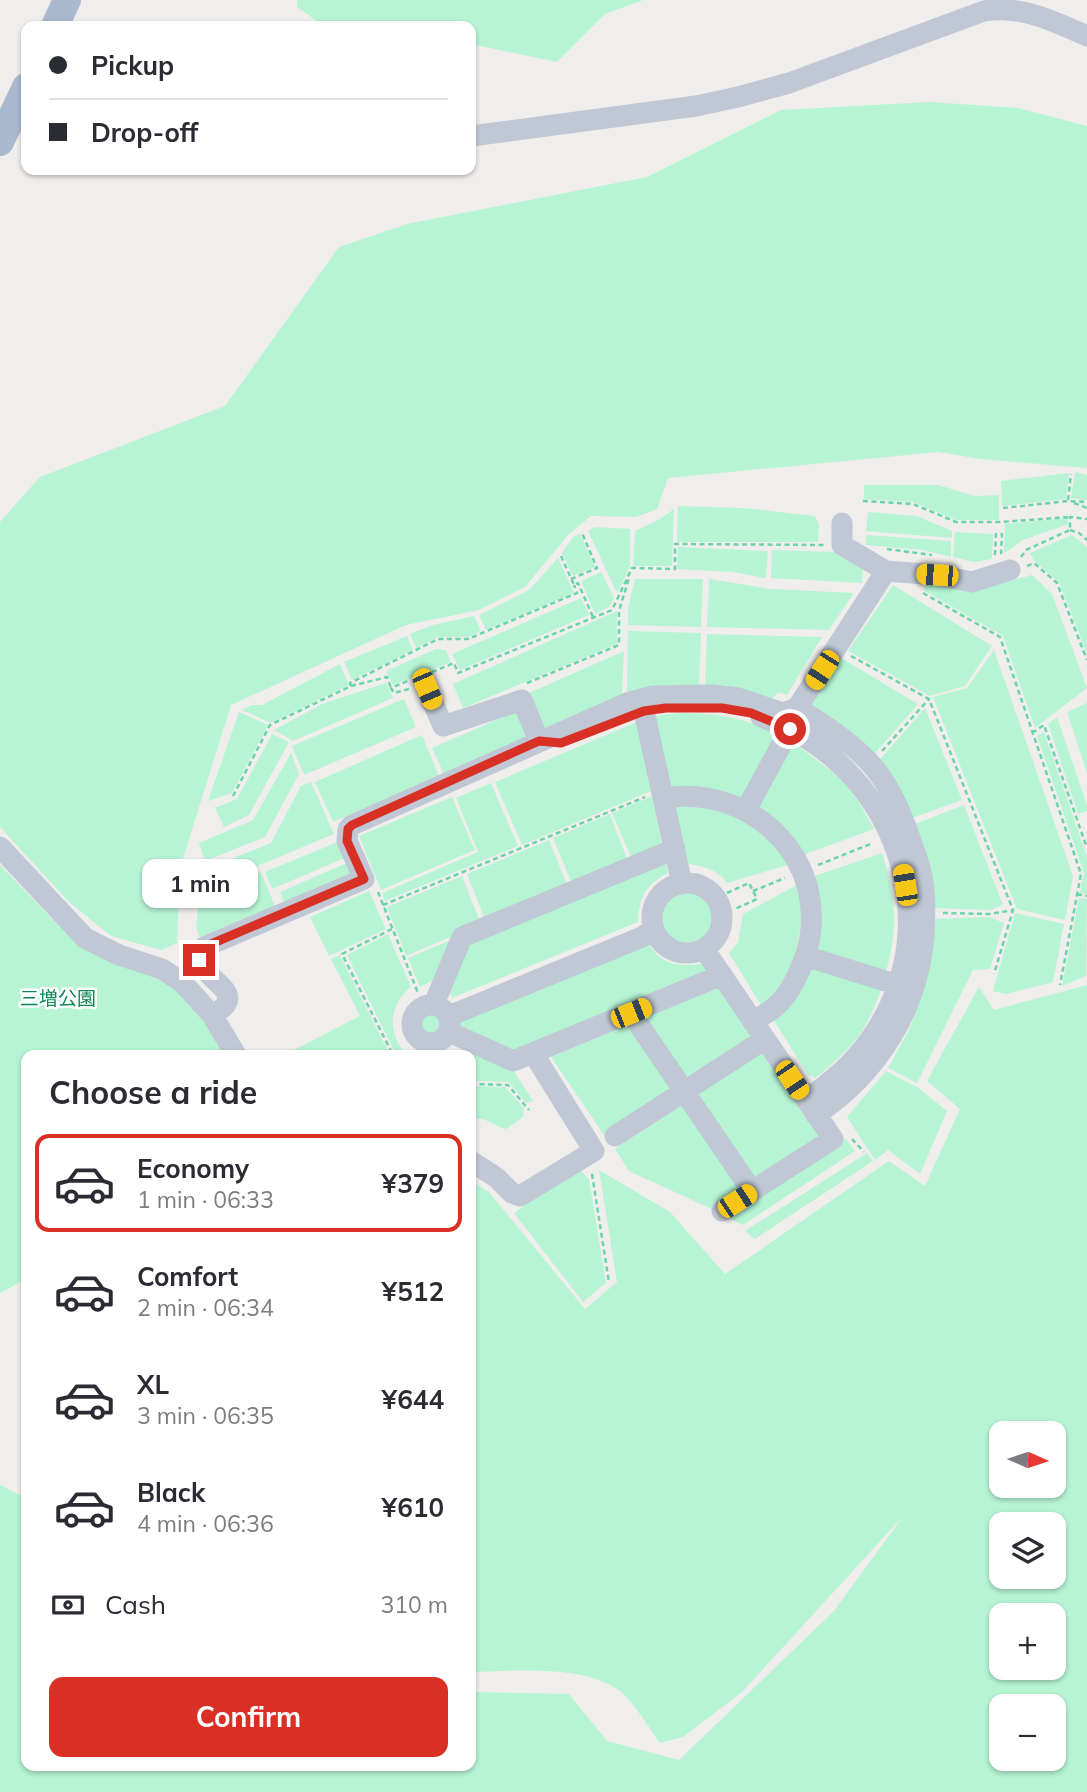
<!DOCTYPE html>
<html lang="en">
<head>
<meta charset="utf-8">
<style>
	:root { --surface:#fff; --page:#f2f2f3; --text:#2b2b33; --muted:#7c7c81; --line:#e1e1e2; --accent:#d93025 }
	body { margin:0; font-family:Mulish,"Noto Sans JP",sans-serif; background:var(--page); color:var(--text); height:100vh; display:flex; flex-direction:column; font-size:26px; white-space:nowrap }
	* { box-sizing:border-box; margin:0 }
	p { font-size:23px; color:var(--muted) }
	.icon { flex:none; width:38px; height:38px; fill:none; stroke:currentColor; stroke-width:2; stroke-linecap:round; stroke-linejoin:round }
	.map { position:relative; flex:1; overflow:hidden }
	.side { position:absolute; left:21px; top:1050px; width:455px; height:721px; display:flex; flex-direction:column; background:var(--surface); border-radius:14px; box-shadow:0 2px 5px #0004 }
	.side>* { flex:none }
	.top-card { position:absolute; left:21px; top:21px; width:455px; height:154px; border-radius:14px; box-shadow:0 2px 5px #0004; display:grid; align-content:center; height:154px; padding:0 28px; background:var(--surface) }
	.needle { width:46px; rotate:93deg }
	.controls { position:absolute; left:989px; top:1421px; display:grid; gap:14px }
	.controls a { display:grid; place-items:center; width:77px; height:77px; border-radius:14px; background:var(--surface); box-shadow:0 2px 5px #0004; font-size:35px }
	.end { position:absolute; width:32px; height:32px; margin:-16px; border:9px solid #d93025; background:#fff; box-shadow:0 0 0 4px #fff }
	.from { border-radius:50% }
	.bubble { position:absolute; height:49px; border-radius:14px; background:var(--surface); box-shadow:0 2px 5px #0004; font-size:23px; font-weight:700; line-height:49px; text-align:center }
	.car { position:absolute; width:21px; height:42px; margin:-21px -10px; border-radius:9px; box-shadow:0 0 5px 2px #0007; background:linear-gradient(#f5c518 24%,#345 0 40%,#f5c518 0 76%,#345 0 86%,#f5c518 0) }
	.top-card b { display:flex; align-items:center; gap:24px; height:66px; font-size:26px }
	.top-card b+b { border-top:2px solid var(--line) }
	.top-card i { width:18px; height:18px; background:var(--text) }
	ul { padding:0; list-style:none }
	li { display:flex; align-items:center; gap:21px; height:98px; margin:0 14px 10px; padding:0 14px; border:4px solid transparent; border-radius:14px }
	li div { flex:1 }
	li b { display:block; font-size:26px }
	li em { font-style:normal; font-weight:700 }
	li.on { border-color:var(--accent) }
	li>.icon { width:63px; height:63px; stroke-width:1.5 }
	h2 { padding:0 28px; font-size:32px; line-height:84px }
	.pay { display:flex; align-items:center; gap:18px; height:77px; padding:0 28px; font-size:26px }
	.pay p { margin-inline-start:auto }
	.action { display:flex; gap:14px; margin-top:auto; padding:14px 28px }
	.action a { flex:1; height:80px; border-radius:14px; background:var(--accent); color:#fff; font-size:28px; font-weight:700; line-height:80px; text-align:center }
	.map>svg:first-child { display:block }
	.green { fill:#b6f4d4; fill-rule:evenodd }
	.lines { fill:none; stroke-linecap:round; stroke-linejoin:round }
	.path { stroke:#6ad5ab; stroke-width:2.5; stroke-dasharray:5 3.5; stroke-linecap:butt }
	.minor { stroke:#bfc8d4; stroke-width:21 }
	.major { stroke:#aab9d0; stroke-width:28 }
	.route { stroke:#d93025; stroke-width:9 }
	.labels { text-anchor:middle; stroke-width:5; stroke-linejoin:round; paint-order:stroke }
	.park-label { font-size:19px; fill:#0c8656; stroke:#fff }
</style>
</head>
<body>
<div class="map">
<svg width="1087" height="1792" viewBox="0 0 1087 1792">
	<rect width="100%" height="100%" fill="#f0eded"/>
	<!-- green -->
	<path class="green" d="M297,0H643L605,14L557,62L471,44V26H324L297,7Z
		M930,102L1018,108L1087,126V468L981,459L938,452L668,478L657,509L636,517L591,516L569,534L525,587L479,610L406,625L231,705L180,868L177,943L161,950L111,936L69,902L0,827V522L40,477L225,406L339,247L407,224L647,177L781,110Z
		M1075,472L1087,475V500L1071,498Z
		M1069,473L1066,499L1002,506L1001,481Z
		M864,485H938L975,496L999,495V520H956L913,502L864,499Z
		M678,506L743,508L815,516L819,524L818,542H677Z
		M674,509L672,566H633L635,531L660,519Z
		M868,512L917,516L952,531V538L866,531Z
		M1067,518L1068,524L1023,540L1004,553L1005,524Z
		M595,527L630,529V567L617,593L588,531Z
		M955,532L993,534L992,559L974,562L953,557Z
		M580,534L595,567L573,576L562,553L573,537Z
		M866,535L951,541V557L923,550L866,545Z
		M1072,535L1087,547V654L1059,582L1034,561L1030,553Z
		M678,547L768,551L766,578L732,572L677,569Z
		M772,550L836,552L863,565L862,583L771,578Z
		M558,558L574,593L486,630L479,615L529,590Z
		M601,572L614,598L609,607L595,614L581,581Z
		M1032,575L1052,594L1087,688L1035,728L1003,636L923,590L930,580L971,591Z
		M635,579H703L701,627L628,625V608Z
		M709,579L772,589L854,593L829,630L707,627Z
		M893,585L992,646L965,686L930,696L848,651Z
		M581,598L589,615L460,670L452,654Z
		M617,611V644L463,708L453,684Z
		M474,616L481,631L468,637H438L416,648L410,634L433,625Z
		M628,631L701,633L699,687L627,695Z
		M707,634L822,637L787,695L778,692L771,701L705,686Z
		M407,636L413,650L352,680L344,662Z
		M436,649L446,650L451,662L393,685L386,671Z
		M994,650L1073,876L1065,920L1017,909L933,697L967,688Z
		M624,651L622,696L544,728L529,693Z
		M838,656L918,704L871,758L805,707Z
		M340,664L349,685L271,723L242,710L252,705H262Z
		M386,683L393,698L293,741L274,730L322,704Z
		M404,699L416,727L304,775L292,746Z
		M1087,703V773L1067,712Z
		M925,708L962,800L907,820L876,764Z
		M517,711L528,738L444,774L432,748Z
		M239,712L268,725L232,793L208,801Z
		M680,713C719,713 745,718 780,735L745,802L671,791L653,716Z
		M1057,717L1087,805V811L1078,814L1048,724Z
		M637,722L651,791L522,845L495,782Z
		M1044,732L1087,857V894L1080,893L1084,873L1037,736Z
		M272,734L289,742L249,815L224,827L215,808L237,799Z
		M422,735L439,776L333,822L315,782Z
		M791,741L841,778L860,804L874,829L800,856L753,807Z
		M291,753L299,774L265,837L205,861L199,843L253,820Z
		M311,782L334,834L193,893L187,877L271,843L301,786Z
		M491,783L518,846L385,901L382,893L478,852L456,798Z
		M652,796L663,849L633,862L612,813Z
		M452,797L475,850L381,890L359,836Z
		M673,801H702L761,824L791,864L727,883C718,870 704,866 688,864Z
		M964,805L1003,905L991,910L930,908L910,826Z
		M610,814L629,864L573,886L553,838Z
		M549,840L568,887L486,922L467,874Z
		M340,841L347,857L272,889L265,872Z
		M882,853C897,898 898,931 885,976L813,952L809,878Z
		M665,858L668,873C646,884 639,898 638,922L452,998L448,990L466,940Z
		M349,862L356,878L287,909L280,892Z
		M0,865L56,923L90,950L144,970L183,994L212,1026L224,1055H26V1279L0,1293Z
		M261,872L275,906L200,937L196,927L199,898Z
		M462,876L481,924L406,956L387,907Z
		M799,884L805,903L791,975L764,1010L729,953L738,942L743,914Z
		M656 918a31 31 0 1 1 62 0a31 31 0 1 1-62 0Z
		M369,891L386,929L329,956L310,917Z
		M1079,898L1087,899L1086,976L1062,986Z
		M1015,913L1064,924L1053,982L1006,994L993,991Z
		M990,917L1004,923L990,969L973,970L917,1083L888,1068L910,1028L921,997L929,919Z
		M388,934L411,987C388,1005 387,1034 407,1055H396L347,955Z
		M451,940L441,977L420,987L408,958Z
		M649,944C662,967 683,967 707,963L712,974L513,1055L457,1026L460,1020Z
		M340,955L390,1055H284L360,1016L331,959Z
		M811,963L883,985C878,997 874,1010 868,1021C856,1044 835,1061 816,1078L808,1075L773,1019Z
		M1087,985V1792H0V1485L24,1497L26,1500V1766H471V1692L569,1694L607,1741L679,1760L834,1611L904,1515L742,1692L683,1737L660,1743C650,1729 632,1700 620,1691C583,1664 515,1671 471,1672V1181L489,1192L585,1309L617,1282L599,1170L670,1212L725,1274L889,1161L925,1186L960,1109L927,1081L979,987L994,1010ZM1001,1433H1054V1486H1001ZM1001,1524H1054V1577H1001ZM1001,1615H1054V1668H1001ZM1054,1706V1759H1001V1706Z
		M718,987L754,1038L687,1081L646,1017Z
		M418 1024a13 13 0 1 1 26 0a13 13 0 1 1-26 0Z
		M630,1024L676,1090L604,1135L551,1057Z
		M473,1049L511,1067L533,1101L526,1103L509,1082L474,1081L471,1070V1055L465,1053Z
		M763,1050L826,1136L754,1184L696,1095Z
		M886,1071L917,1087L947,1111L920,1174L888,1150L875,1160L847,1117Z
		M475,1086L505,1087L524,1108L523,1117L506,1129C494,1126 487,1117 474,1119Z
		M684,1103L745,1190L716,1211L629,1171L615,1149Z
		M845,1138L855,1151L743,1225L727,1217Z
		M867,1153L873,1161L755,1239L745,1231Z
		M579,1169L589,1179L606,1283L583,1302L514,1213Z"/>
	<g class="lines">
		<!-- path -->
		<path class="path" d="M1068,500L1071,474
			M863,501L913,504L956,522H1000L1070,517
			M1074,503L1087,508
			M1003,508L1068,501L1087,502
			M1070,530L1079,533L1087,540
			M887,549L932,555
			M995,555L996,534H1002L1001,554
			M561,556L574,585L578,583L593,617
			M1021,557L1026,550L1070,530V517L1087,519
			M1027,566L1034,563L1057,583L1087,660
			M571,579L597,568L582,533
			M923,593L1000,637L1081,874L1060,985
			M851,656L929,699L1013,910L994,974
			M432,672L454,663L458,673L612,610L632,568L675,569V544L824,545
			M527,683L619,645V611L629,578
			M351,686L350,683L438,639H468L577,593L574,585
			M409,689L394,693L391,688L410,680
			M1032,733L1044,725L1087,848
			M882,751L929,699
			M233,796L270,725L351,686L387,677L391,688
			M818,865L873,843
			M753,891L785,878
			M378,892L418,993
			M727,893L749,883L757,899L735,909
			M1077,894L1087,896
			M383,905L645,797
			M943,913L990,914L1013,910
			M392,929L342,954L393,1055
			M471,1084L508,1085L529,1110
			M852,1139L864,1152
			M592,1174L609,1282"/>
		<!-- minor -->
		<path class="minor" d="M471,136L696,106L738,97L789,83L984,11C1022,5 1053,21 1087,36
			M842,523V545L886,571
			M427,689L443,726L522,700L539,741
			M797,708C824,724 848,740 869,762C889,783 902,814 911,841C914,851 919,862 921,872C926,892 925,914 924,935C918,1010 878,1073 816,1115
			M644,711L682,884
			M761,717C893,761 953,922 871,1038C853,1064 831,1082 806,1100
			M663,798C755,783 835,865 805,957C799,974 790,994 775,1007C769,1012 760,1017 753,1022
			M746,810L790,729
			M0,847L85,938L119,955L162,969L183,983L212,1015L236,1055
			M652 918a35 35 0 1 1 70 0a35 35 0 1 1-70 0Z
			M805,956L898,985
			M434,1004L462,937L675,849
			M412 1024a19 19 0 1 1 38 0a19 19 0 1 1-38 0Z
			M631,1013L752,1191L833,1139L704,949
			M212,1015C217,1012 224,1008 226,1004C238,985 183,970 204,947L364,879L347,841L348,829L352,825L627,703L653,696L712,695L738,698L783,713L797,708L886,571L937,575L972,582L1010,570
			M449,1016L642,937L654,929
			M449,1032L513,1061L722,975
			M615,1136L765,1039
			M471,1161L497,1178L512,1193L520,1196L594,1151L533,1053
			M722,1211L752,1191"/>
		<!-- major -->
		<path class="major" d="M55,26L67,0
			M0,142L26,87"/>
	</g>
	<g class="lines">
		<!-- route -->
		<path class="route" d="M199,960L200,952L204,947L364,879L347,841L348,829L352,825L539,741L561,743L644,711L666,708H722L751,713L790,729"/>
	</g>
	<g class="labels">
		<!-- park labels -->
		<g class="park-label">
			<text x="58" y="1005">三増公園</text>
		</g>
	</g>
</svg>
<div class="controls">
<a><svg class="needle" viewBox="-14 -14 28 28"><path d="M0-13l5 13h-10z" fill="#e53935"/><path d="M0 13l5-13h-10z" fill="#7c7c81"/></svg></a>
<a><svg class="icon" aria-label="layers" viewBox="0 0 24 24"><path d="M12 4l9 5-9 5-9-5zM3 14l9 5 9-5"/></svg></a>
<a>+</a>
<a>−</a>
</div>
<i class="end from" style="left:790px;top:729px"></i>
<i class="end" style="left:199px;top:960px"></i>
<div class="bubble" style="left:142px;top:859px;width:116px">1 min</div>
<i class="car" style="left:937px;top:575px;rotate:274deg"></i>
<i class="car" style="left:822px;top:670px;rotate:213deg"></i>
<i class="car" style="left:427px;top:689px;rotate:157deg"></i>
<i class="car" style="left:905px;top:885px;rotate:351deg"></i>
<i class="car" style="left:631px;top:1013px;rotate:68deg"></i>
<i class="car" style="left:792px;top:1080px;rotate:146deg"></i>
<i class="car" style="left:737px;top:1201px;rotate:57deg"></i>
<div class="top-card">
<b><i class="from"></i>Pickup</b>
<b><i></i>Drop-off</b>
</div>
<section class="side">
<h2>Choose a ride</h2>
<ul>
<li class="on"><svg class="icon" aria-label="car" viewBox="0 0 24 24"><path d="M5 17H2v-5l4-1 3-4h7l3 4 3 1v5h-3M9 17h6M6 11h13"/><circle cx="7" cy="17" r="2"/><circle cx="17" cy="17" r="2"/></svg><div><b>Economy</b><p>1 min · 06:33</p></div><em>¥379</em></li>
<li><svg class="icon" aria-label="car" viewBox="0 0 24 24"><path d="M5 17H2v-5l4-1 3-4h7l3 4 3 1v5h-3M9 17h6M6 11h13"/><circle cx="7" cy="17" r="2"/><circle cx="17" cy="17" r="2"/></svg><div><b>Comfort</b><p>2 min · 06:34</p></div><em>¥512</em></li>
<li><svg class="icon" aria-label="car" viewBox="0 0 24 24"><path d="M5 17H2v-5l4-1 3-4h7l3 4 3 1v5h-3M9 17h6M6 11h13"/><circle cx="7" cy="17" r="2"/><circle cx="17" cy="17" r="2"/></svg><div><b>XL</b><p>3 min · 06:35</p></div><em>¥644</em></li>
<li><svg class="icon" aria-label="car" viewBox="0 0 24 24"><path d="M5 17H2v-5l4-1 3-4h7l3 4 3 1v5h-3M9 17h6M6 11h13"/><circle cx="7" cy="17" r="2"/><circle cx="17" cy="17" r="2"/></svg><div><b>Black</b><p>4 min · 06:36</p></div><em>¥610</em></li>
</ul>
<div class="pay"><svg class="icon" aria-label="cash" viewBox="0 0 24 24"><path d="M3 7h18v10H3z"/><circle cx="12" cy="12" r="2"/></svg>Cash<p>310 m</p></div>
<div class="action"><a>Confirm</a></div>
</section>
</div>
</body>
</html>
